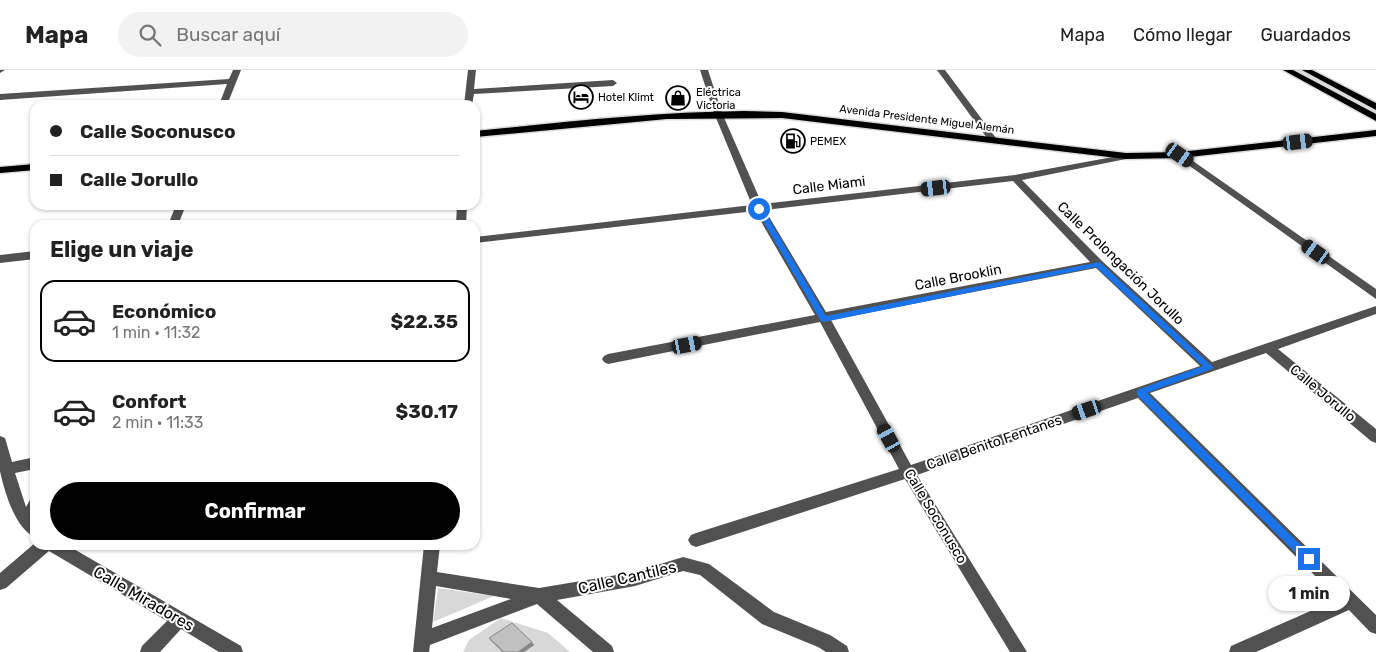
<!DOCTYPE html>
<html lang="es">
<head>
<meta charset="utf-8">
<style>
	:root { --surface:#fff; --page:#f2f2f2; --text:#222; --muted:#767676; --line:#e0e0e0; --accent:#000 }
	body { margin:0; font-family:Rubik,sans-serif; background:var(--page); color:var(--text); height:100vh; display:flex; flex-direction:column; font-size:19px; white-space:nowrap }
	* { box-sizing:border-box; margin:0 }
	p { font-size:16px; color:var(--muted) }
	.icon { flex:none; width:28px; height:28px; fill:none; stroke:currentColor; stroke-width:2; stroke-linecap:round; stroke-linejoin:round }
	.map { position:relative; flex:1; overflow:hidden }
	.panel { position:absolute; left:30px; top:150px; width:450px; height:330px; display:flex; flex-direction:column; background:var(--surface); border-radius:15px; box-shadow:0 1px 4px #0004 }
	.panel>* { flex:none }
	.hud { position:absolute; left:30px; top:30px; width:450px; height:110px; border-radius:15px; box-shadow:0 1px 4px #0004; display:grid; align-content:center; height:110px; padding:0 20px; background:var(--surface) }
	.end { position:absolute; width:22px; height:22px; margin:-11px; border:6px solid #1a73e8; background:#fff; box-shadow:0 0 0 2px #fff }
	.from { border-radius:50% }
	.bubble { position:absolute; height:35px; border-radius:18px; background:var(--surface); box-shadow:0 1px 4px #0004; font-size:16px; font-weight:700; line-height:35px; text-align:center }
	.car { position:absolute; width:15px; height:30px; margin:-15px -8px; border-radius:6px; box-shadow:0 0 4px 1px #0007; background:linear-gradient(#222 24%,#8ab4d8 0 40%,#222 0 76%,#8ab4d8 0 86%,#222 0) }
	.hud b { display:flex; align-items:center; gap:18px; height:48px; font-size:19px }
	.hud b+b { border-top:1px solid var(--line) }
	.hud i { width:12px; height:12px; background:var(--text) }
	ul { padding:0; list-style:none }
	li { display:flex; align-items:center; gap:15px; height:82px; margin:0 10px 8px; padding:0 10px; border:2px solid transparent; border-radius:15px }
	li div { flex:1 }
	li b { display:block; font-size:19px }
	li em { font-style:normal; font-weight:700 }
	li.current { border-color:var(--accent) }
	li>.icon { width:45px; height:45px; stroke-width:1.5 }
	h2 { padding:0 20px; font-size:22px; line-height:60px }
	.cta { display:flex; gap:10px; margin-top:auto; padding:10px 20px }
	.cta a { flex:1; height:58px; border-radius:30px; background:var(--accent); color:#fff; font-size:20px; font-weight:700; line-height:58px; text-align:center }
	header { display:flex; align-items:center; gap:30px; box-sizing:border-box; height:70px; padding:0 25px; background:var(--surface); border-bottom:1px solid var(--line) }
	header strong { font-size:24px }
	nav { display:flex; gap:28px; margin-inline-start:auto; font-size:18px }
	.search { width:350px; height:45px; background:var(--page); display:flex; align-items:center; gap:12px; box-sizing:border-box; padding:0 18px; border-radius:28px; color:var(--muted); font-size:19px }
	.map>svg:first-child { display:block }
	.green { fill:#d8d8d8 }
	.lines { fill:none; stroke-linecap:round; stroke-linejoin:round }
	.major-casing { stroke:#dbdbdb; stroke-width:3 }
	.minor { fill:#515151; fill-rule:evenodd }
	.major { fill:#000; fill-rule:evenodd }
	.wall { fill:#a5a5a5 }
	.shaded-wall { fill:#868686 }
	.building { fill:#c0c0c0; stroke:#868686 }
	.route { fill:#1a73e8 }
	.labels { text-anchor:middle; stroke-width:4; stroke-linejoin:round; paint-order:stroke }
	.far-poi-label { font-size:11px; fill:#000; stroke:#fff; text-anchor:start }
	.far-street-label { font-size:11px; fill:#000; stroke:#fff }
	.street-label { font-size:14px; fill:#000; stroke:#fff }
	.near-street-label { font-size:16px; fill:#000; stroke:#fff }
</style>
</head>
<body>
<header>
<strong>Mapa</strong>
<div class="search"><svg class="icon" aria-label="search" viewBox="0 0 24 24"><circle cx="10" cy="10" r="6"/><path d="M15 15l6 6"/></svg>Buscar aquí</div>
<nav><a>Mapa</a><a>Cómo llegar</a><a>Guardados</a></nav>
</header>
<div class="map">
<svg width="1376" height="582" viewBox="0 0 1376 582">
	<rect width="100%" height="100%" fill="#fff"/>
	<!-- green -->
	<path class="green" d="M1295,0H1303L1376,38V43Z
		M438,518L494,526L433,552Z
		M501,548L548,563L570,582H463L469,570Z"/>
	<g class="lines">
		<!-- major casing -->
		<g class="major-casing">
			<path id="major" d="M1283,0H1293L1376,44V51Z
				M1302,0H1312L1376,33V40Z
				M744,41L782,42L1126,83L1180,82L1376,60V66L1180,88L1126,89L782,48L667,49L475,67V61C565,52 654,42 744,41Z
				M35,94V100L0,103V97Z"/>
		</g>
		<!-- minor -->
		<path class="minor" d="M0,0H5L0,3Z
			M233,0H241L227,35H219L227,14L0,30V24L229,9Z
			M468,0H476L474,19L613,10L617,13L613,16L474,24L472,35H464Z
			M700,0H708L722,43L762,134L1015,105L1129,84L1131,86L1126,89L1022,110L1102,191L1212,292L1376,236V244L1278,279L1376,359V373L1371,371L1266,283L1150,323L1376,545V564L1370,562L1349,540L1256,582H1229L1231,576L1338,529L1138,328L917,405L1027,582H1010L905,409L696,477L691,475L688,470L691,465L696,463L899,399L820,252L608,294L604,292L602,289L604,286L608,284L815,245L755,141L475,173V167L752,135L714,43ZM1013,111L1090,192L826,242L765,140ZM1096,198L1200,296L911,395L831,250Z
			M937,0H945L996,68V72H990Z
			M1180,82L1376,219V229L1177,87V83Z
			M176,135H186L178,155H168Z
			M457,135H467L466,155H456Z
			M35,181V189L0,193V185Z
			M0,366L5,368L12,392L35,387V399L15,403L26,437L30,430L35,429V467C16,460 4,421 0,401C0,390 0,377 0,366Z
			M35,473V475H67L241,576L243,582H219L181,559L160,582H140L142,576L167,551L49,481L6,518L0,520V503Z
			M424,475H440L437,502L539,518L635,502L683,487L709,494L774,542L830,565L847,576L849,582H826L818,577L762,554L700,505L683,501L635,516L557,530L612,576L614,582H593L537,534L430,575L429,582H413ZM436,516L511,529L432,558Z"/>
		<!-- major -->
		<use href="#major" class="major"/>
	</g>
	<!-- wall -->
	<path class="wall" d="M489,568L534,575L524,582H502L491,571Z"/>
	<!-- shaded-wall -->
	<path class="shaded-wall" d="M532,572L534,575L524,582H518Z"/>
	<!-- building -->
	<path class="building" d="M512,553L532,572L518,582H504L489,568Z"/>
	<!-- route -->
	<path class="route" d="M759,137L763,139L826,246L1100,192L1213,297L1212,299L1147,323L1312,486V492H1305L1137,325V320L1203,296L1096,197L824,252L821,251L756,139Z"/>
	<!-- icons -->
	<defs>
		<g id="hotel-ring" transform="scale(1.25)"><circle r="9.5" fill="#fff" stroke="#000" stroke-width="1.5"/><path d="M-6-4.5h1.5V1H6V5H4.5V3h-9V5H-6ZM-4 0a1.8 1.8 0 1 1 3.6 0ZM.5 0V-2.5h3Q6-2.5 6 0Z" fill="#000"/></g>
		<g id="shop-ring" transform="scale(1.25)"><circle r="9.5" fill="#fff" stroke="#000" stroke-width="1.5"/><path d="M-5-2.5h2.3a2.7 3.5 0 0 1 5.4 0H5L5.5 6h-11ZM-1.5-2.5h3a1.5 2.3 0 0 0-3 0Z" fill="#000"/></g>
		<g id="fuel-ring" transform="scale(1.25)"><circle r="9.5" fill="#fff" stroke="#000" stroke-width="1.5"/><path d="M-5.5-6h7V0h2V4h1.3V-2.5L3-4.5l.8-.8L6-3V5H2.5V1h-1V6h-7ZM-4.2-4.7v3.2H.2V-4.7Z" fill="#000"/></g>
	</defs>
	<g fill-rule="evenodd">
		<use href="#hotel-ring" x="581" y="27"/>
		<use href="#shop-ring" x="678" y="28"/>
		<use href="#fuel-ring" x="793" y="71"/>
	</g>
	<g class="labels">
		<!-- far-poi labels -->
		<g class="far-poi-label">
			<text x="696" y="26">Eléctrica<tspan x="696" dy="13">Victoria</tspan></text>
			<text x="598" y="31">Hotel Klimt</text>
			<text x="810" y="75">PEMEX</text>
		</g>
		<!-- far-street labels -->
		<g class="far-street-label">
			<text transform="translate(927 49) rotate(7)" y="4">Avenida Presidente Miguel Alemán</text>
		</g>
		<!-- street labels -->
		<g class="street-label">
			<text transform="translate(829 115) rotate(-7)" y="5">Calle Miami</text>
			<text transform="translate(1121 193) rotate(44)" y="5">Calle Prolongación Jorullo</text>
			<text transform="translate(958 207) rotate(-11)" y="5">Calle Brooklin</text>
			<text transform="translate(1323 323) rotate(40)" y="5">Calle Jorullo</text>
			<text transform="translate(994 372) rotate(-19)" y="5">Calle Benito Fentanes</text>
			<text transform="translate(936 446) rotate(59)" y="5">Calle Soconusco</text>
		</g>
		<!-- near-street labels -->
		<g class="near-street-label">
			<text transform="translate(627 507) rotate(-13)" y="6">Calle Cantiles</text>
			<text transform="translate(144 528) rotate(30)" y="6">Calle Miradores</text>
		</g>
	</g>
</svg>
<i class="end from" style="left:759px;top:139px"></i>
<i class="end" style="left:1309px;top:489px"></i>
<div class="bubble" style="left:1268px;top:506px;width:82px">1 min</div>
<i class="car" style="left:1298px;top:72px;rotate:83deg"></i>
<i class="car" style="left:1180px;top:85px;rotate:125deg"></i>
<i class="car" style="left:936px;top:118px;rotate:263deg"></i>
<i class="car" style="left:1316px;top:182px;rotate:305deg"></i>
<i class="car" style="left:687px;top:275px;rotate:79deg"></i>
<i class="car" style="left:1087px;top:340px;rotate:251deg"></i>
<i class="car" style="left:889px;top:368px;rotate:331deg"></i>
<div class="hud">
<b><i class="from"></i>Calle Soconusco</b>
<b><i></i>Calle Jorullo</b>
</div>
<section class="panel">
<h2>Elige un viaje</h2>
<ul>
<li class="current"><svg class="icon" aria-label="car" viewBox="0 0 24 24"><path d="M5 17H2v-5l4-1 3-4h7l3 4 3 1v5h-3M9 17h6M6 11h13"/><circle cx="7" cy="17" r="2"/><circle cx="17" cy="17" r="2"/></svg><div><b>Económico</b><p>1 min · 11:32</p></div><em>$22.35</em></li>
<li><svg class="icon" aria-label="car" viewBox="0 0 24 24"><path d="M5 17H2v-5l4-1 3-4h7l3 4 3 1v5h-3M9 17h6M6 11h13"/><circle cx="7" cy="17" r="2"/><circle cx="17" cy="17" r="2"/></svg><div><b>Confort</b><p>2 min · 11:33</p></div><em>$30.17</em></li>
</ul>
<div class="cta"><a>Confirmar</a></div>
</section>
</div>
</body>
</html>
